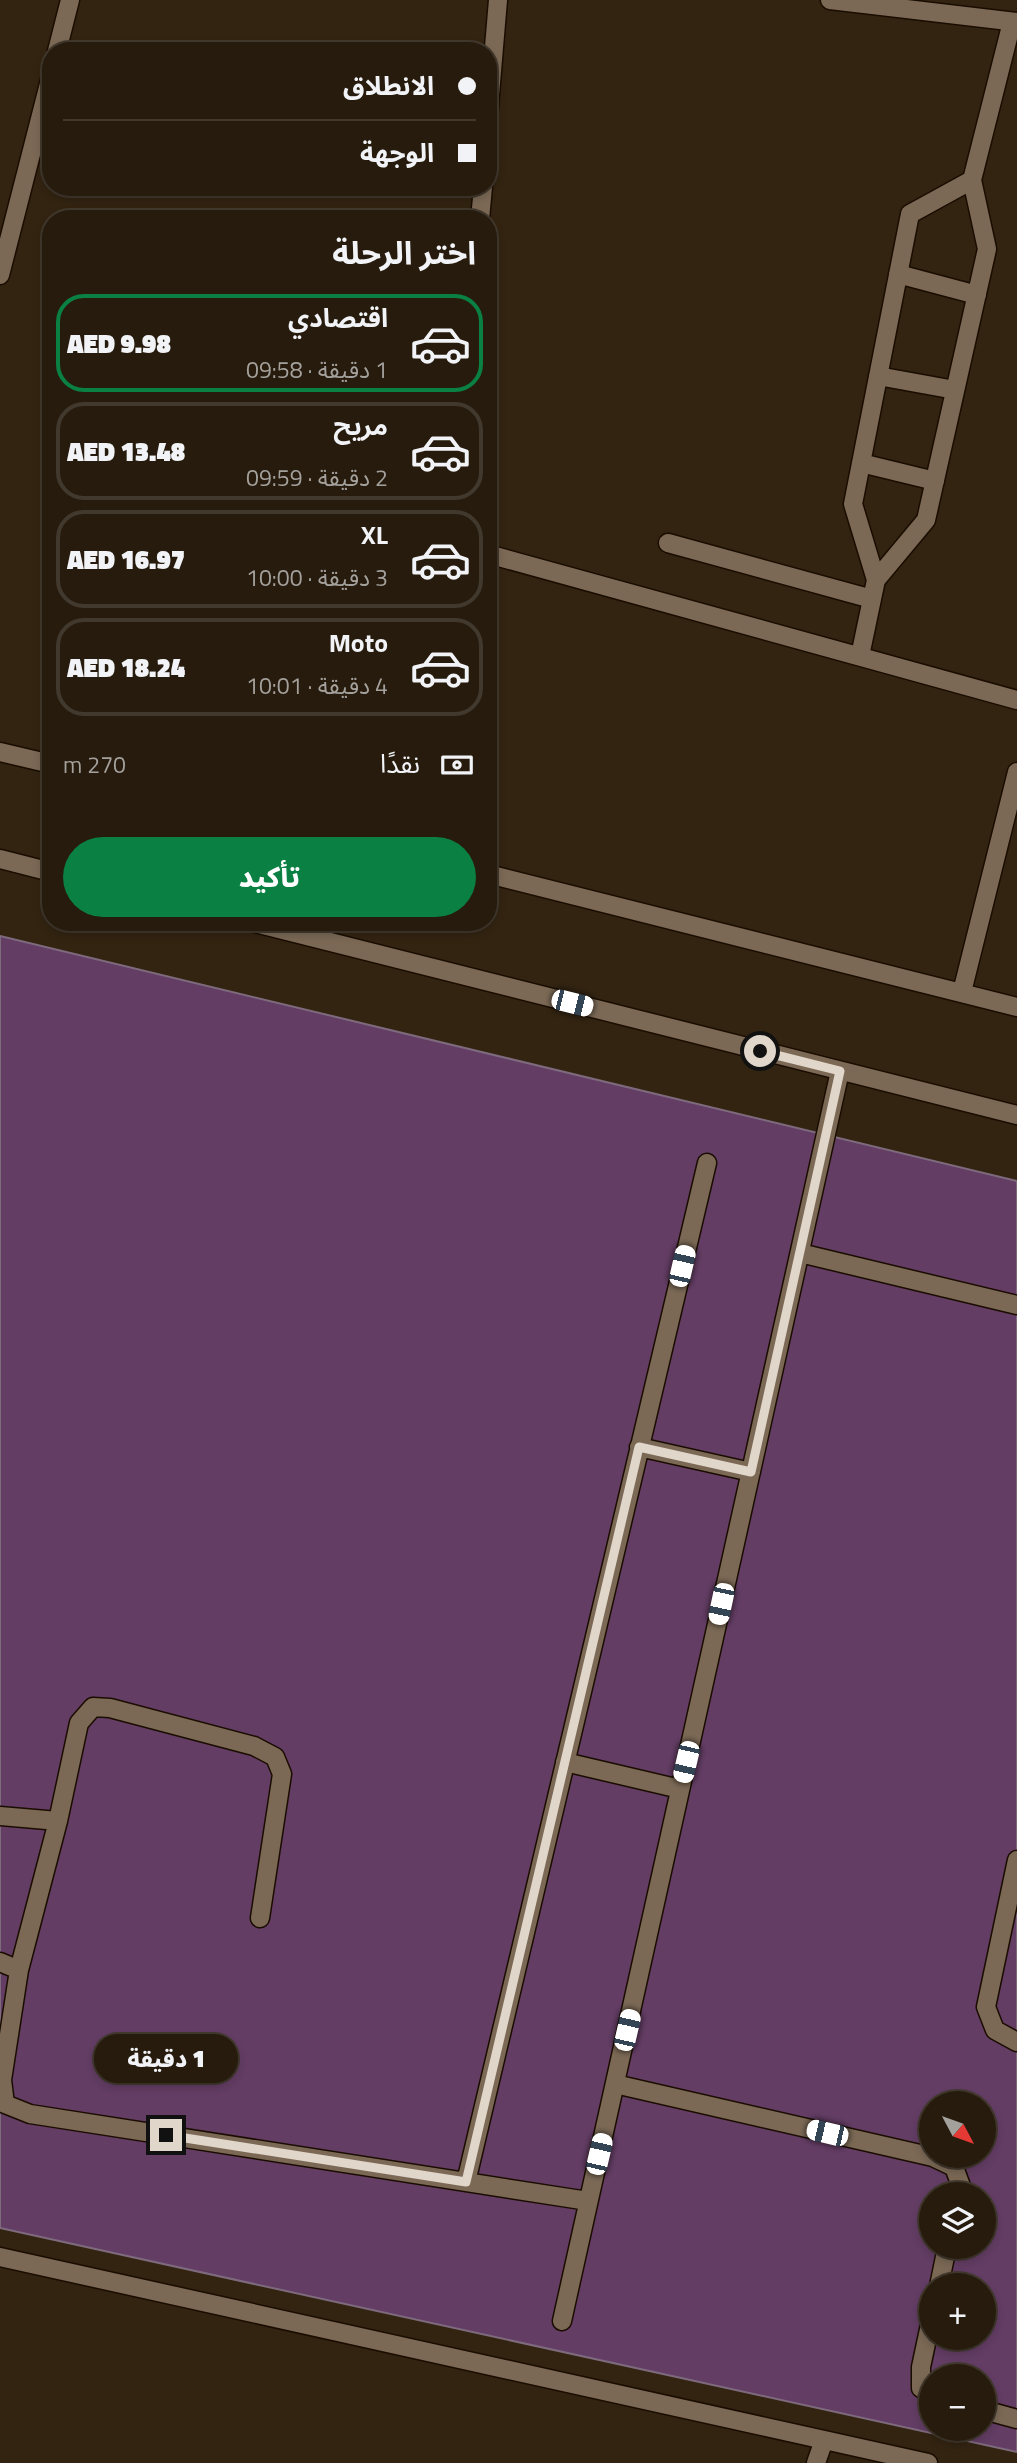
<!DOCTYPE html>
<html lang="ar">
<head>
<meta charset="utf-8">
<style>
	:root { --surface:#261b0d; --page:#32281b; --text:#f1f3f6; --muted:#a4a19d; --line:#42392e; --accent:#0b8043 }
	body { margin:0; font-family:"Titillium Web","Noto Sans Arabic",sans-serif; background:var(--page); color:var(--text); direction:rtl; height:100vh; display:flex; flex-direction:column; font-size:26px; white-space:nowrap }
	* { box-sizing:border-box; margin:0 }
	p { font-size:23px; color:var(--muted) }
	.icon { flex:none; width:38px; height:38px; fill:none; stroke:currentColor; stroke-width:2; stroke-linecap:round; stroke-linejoin:round }
	.map { position:relative; flex:1; overflow:hidden; direction:ltr }
	.details { position:absolute; left:42px; top:210px; width:455px; height:721px; display:flex; flex-direction:column; background:var(--surface); border-radius:28px; box-shadow:0 4px 10px #0003,0 0 0 2px var(--line); direction:rtl }
	.details>* { flex:none }
	.banner { position:absolute; left:42px; top:42px; width:455px; height:154px; border-radius:28px; box-shadow:0 4px 10px #0003,0 0 0 2px var(--line); direction:rtl; display:grid; align-content:center; height:154px; padding:0 21px; background:var(--surface) }
	.needle { width:46px; rotate:131deg }
	.controls { position:absolute; left:919px; top:2091px; display:grid; gap:14px }
	.controls a { display:grid; place-items:center; width:77px; height:77px; border-radius:50%; background:var(--surface); box-shadow:0 4px 10px #0003,0 0 0 2px var(--line); font-size:35px }
	.end { position:absolute; width:32px; height:32px; margin:-16px; border:9px solid #e0d6ca; background:#111; box-shadow:0 0 0 4px #111 }
	.from { border-radius:50% }
	.bubble { position:absolute; height:49px; border-radius:24px; background:var(--surface); box-shadow:0 4px 10px #0003,0 0 0 2px var(--line); font-size:23px; font-weight:800; line-height:49px; text-align:center; direction:rtl }
	.car { position:absolute; width:21px; height:42px; margin:-21px -10px; border-radius:9px; box-shadow:0 0 5px 2px #0007; background:linear-gradient(#fff 24%,#345 0 40%,#fff 0 76%,#345 0 86%,#fff 0) }
	.banner b { display:flex; align-items:center; gap:24px; height:66px; font-size:26px }
	.banner b+b { border-top:2px solid var(--line) }
	.banner i { width:18px; height:18px; background:var(--text) }
	ul { padding:0; list-style:none }
	li { display:flex; align-items:center; gap:21px; height:98px; margin:0 14px 10px; padding:0 7px; border:4px solid var(--line); border-radius:28px }
	li div { flex:1 }
	li b { display:block; font-size:26px }
	li em { font-style:normal; font-weight:800 }
	li.selected { border-color:var(--accent) }
	li>.icon { width:63px; height:63px; stroke-width:1.5 }
	h2 { padding:0 21px; font-size:32px; line-height:84px }
	.pay { display:flex; align-items:center; gap:18px; height:77px; padding:0 21px; font-size:26px }
	.pay p { margin-inline-start:auto }
	.cta { display:flex; gap:14px; margin-top:auto; padding:14px 21px }
	.cta a { flex:1; height:80px; border-radius:42px; background:var(--accent); color:#fff; font-size:28px; font-weight:800; line-height:80px; text-align:center }
	.map>svg:first-child { display:block }
	.building { fill:#633d64; stroke:#7e6a7d; stroke-width:2; fill-rule:evenodd }
	.lines { fill:none; stroke-linecap:round; stroke-linejoin:round }
	.service-casing { stroke:#1a0d00; stroke-width:21 }
	.minor-casing { stroke:#1a0d00; stroke-width:21 }
	.secondary-casing { stroke:#1a0d00; stroke-width:21 }
	.service { stroke:#7b6955; stroke-width:18 }
	.minor { stroke:#7b6955; stroke-width:18 }
	.secondary { stroke:#7b6955; stroke-width:18 }
	.route { stroke:#e0d6ca; stroke-width:9 }
</style>
</head>
<body>
<div class="map">
<svg width="1017" height="2463" viewBox="0 0 1017 2463">
	<rect width="100%" height="100%" fill="#332411"/>
	<!-- building -->
	<path class="building" d="M0,936L1017,1181V2452L0,2228ZM931,2104H984V2156H931ZM931,2194H984V2247H931ZM931,2286H984V2338H931ZM931,2376H984V2429H931Z"/>
	<g class="lines">
		<!-- service casing -->
		<g class="service-casing">
			<path id="service" d="M488,118L498,0
				M480,219L483,187
				M898,274L977,295
				M878,376L955,390
				M861,463L935,481
				M668,543L872,599
				M488,554L1017,700
				M876,580L853,504L910,214L972,180
				M860,656L876,580L926,520L987,249L972,180L1012,22
				M800,1253L1017,1305
				M639,1447L751,1472
				M565,1762L680,1789
				M0,1816L58,1821
				M1017,1860L986,2007L995,2030L1017,2042
				M260,1918L282,1774L275,1757L254,1746L110,1708L93,1707L79,1723L58,1821L19,1970L2,2080L5,2104L30,2114L588,2201
				M0,1962L19,1970
				M615,2084L933,2157L954,2167L961,2186L959,2194
				M466,2182L707,1163
				M939,2286L947,2247
				M931,2320L921,2367V2388L931,2395
				M562,2321L840,1071
				M984,2410L1017,2419"/>
		</g>
		<!-- minor casing -->
		<g class="minor-casing">
			<path id="minor" d="M830,0L1017,22
				M0,752L51,764
				M0,859L51,872
				M488,874L1017,1007
				M251,922L1017,1115
				M962,992L1017,772
				M0,2257L928,2463
				M816,2463L824,2440"/>
		</g>
		<!-- secondary casing -->
		<g class="secondary-casing">
			<path id="secondary" d="M57,51L70,0
				M0,275L51,76"/>
		</g>
		<!-- service -->
		<use href="#service" class="service"/>
		<!-- minor -->
		<use href="#minor" class="minor"/>
		<!-- secondary -->
		<use href="#secondary" class="secondary"/>
	</g>
	<g class="lines">
		<!-- route -->
		<path class="route" d="M166,2135L466,2182L639,1447L751,1472L840,1071L760,1051"/>
	</g>
</svg>
<div class="controls">
<a><svg class="needle" viewBox="-14 -14 28 28"><path d="M0-13l5 13h-10z" fill="#e53935"/><path d="M0 13l5-13h-10z" fill="#a4a19d"/></svg></a>
<a><svg class="icon" aria-label="layers" viewBox="0 0 24 24"><path d="M12 4l9 5-9 5-9-5zM3 14l9 5 9-5"/></svg></a>
<a>+</a>
<a>−</a>
</div>
<i class="end from" style="left:760px;top:1051px"></i>
<i class="end" style="left:166px;top:2135px"></i>
<div class="bubble" style="left:94px;top:2034px;width:144px">1 دقيقة</div>
<i class="car" style="left:572px;top:1003px;rotate:104deg"></i>
<i class="car" style="left:682px;top:1266px;rotate:13deg"></i>
<i class="car" style="left:721px;top:1604px;rotate:192deg"></i>
<i class="car" style="left:686px;top:1762px;rotate:193deg"></i>
<i class="car" style="left:627px;top:2030px;rotate:13deg"></i>
<i class="car" style="left:827px;top:2133px;rotate:283deg"></i>
<i class="car" style="left:599px;top:2154px;rotate:13deg"></i>
<div class="banner">
<b><i class="from"></i>الانطلاق</b>
<b><i></i>الوجهة</b>
</div>
<section class="details">
<h2>اختر الرحلة</h2>
<ul>
<li class="selected"><svg class="icon" aria-label="car" viewBox="0 0 24 24"><path d="M5 17H2v-5l4-1 3-4h7l3 4 3 1v5h-3M9 17h6M6 11h13"/><circle cx="7" cy="17" r="2"/><circle cx="17" cy="17" r="2"/></svg><div><b>اقتصادي</b><p>1 دقيقة · 09:58</p></div><em>AED 9.98</em></li>
<li><svg class="icon" aria-label="car" viewBox="0 0 24 24"><path d="M5 17H2v-5l4-1 3-4h7l3 4 3 1v5h-3M9 17h6M6 11h13"/><circle cx="7" cy="17" r="2"/><circle cx="17" cy="17" r="2"/></svg><div><b>مريح</b><p>2 دقيقة · 09:59</p></div><em>AED 13.48</em></li>
<li><svg class="icon" aria-label="car" viewBox="0 0 24 24"><path d="M5 17H2v-5l4-1 3-4h7l3 4 3 1v5h-3M9 17h6M6 11h13"/><circle cx="7" cy="17" r="2"/><circle cx="17" cy="17" r="2"/></svg><div><b>XL</b><p>3 دقيقة · 10:00</p></div><em>AED 16.97</em></li>
<li><svg class="icon" aria-label="car" viewBox="0 0 24 24"><path d="M5 17H2v-5l4-1 3-4h7l3 4 3 1v5h-3M9 17h6M6 11h13"/><circle cx="7" cy="17" r="2"/><circle cx="17" cy="17" r="2"/></svg><div><b>Moto</b><p>4 دقيقة · 10:01</p></div><em>AED 18.24</em></li>
</ul>
<div class="pay"><svg class="icon" aria-label="cash" viewBox="0 0 24 24"><path d="M3 7h18v10H3z"/><circle cx="12" cy="12" r="2"/></svg>نقدًا<p>270 m</p></div>
<div class="cta"><a>تأكيد</a></div>
</section>
</div>
</body>
</html>
